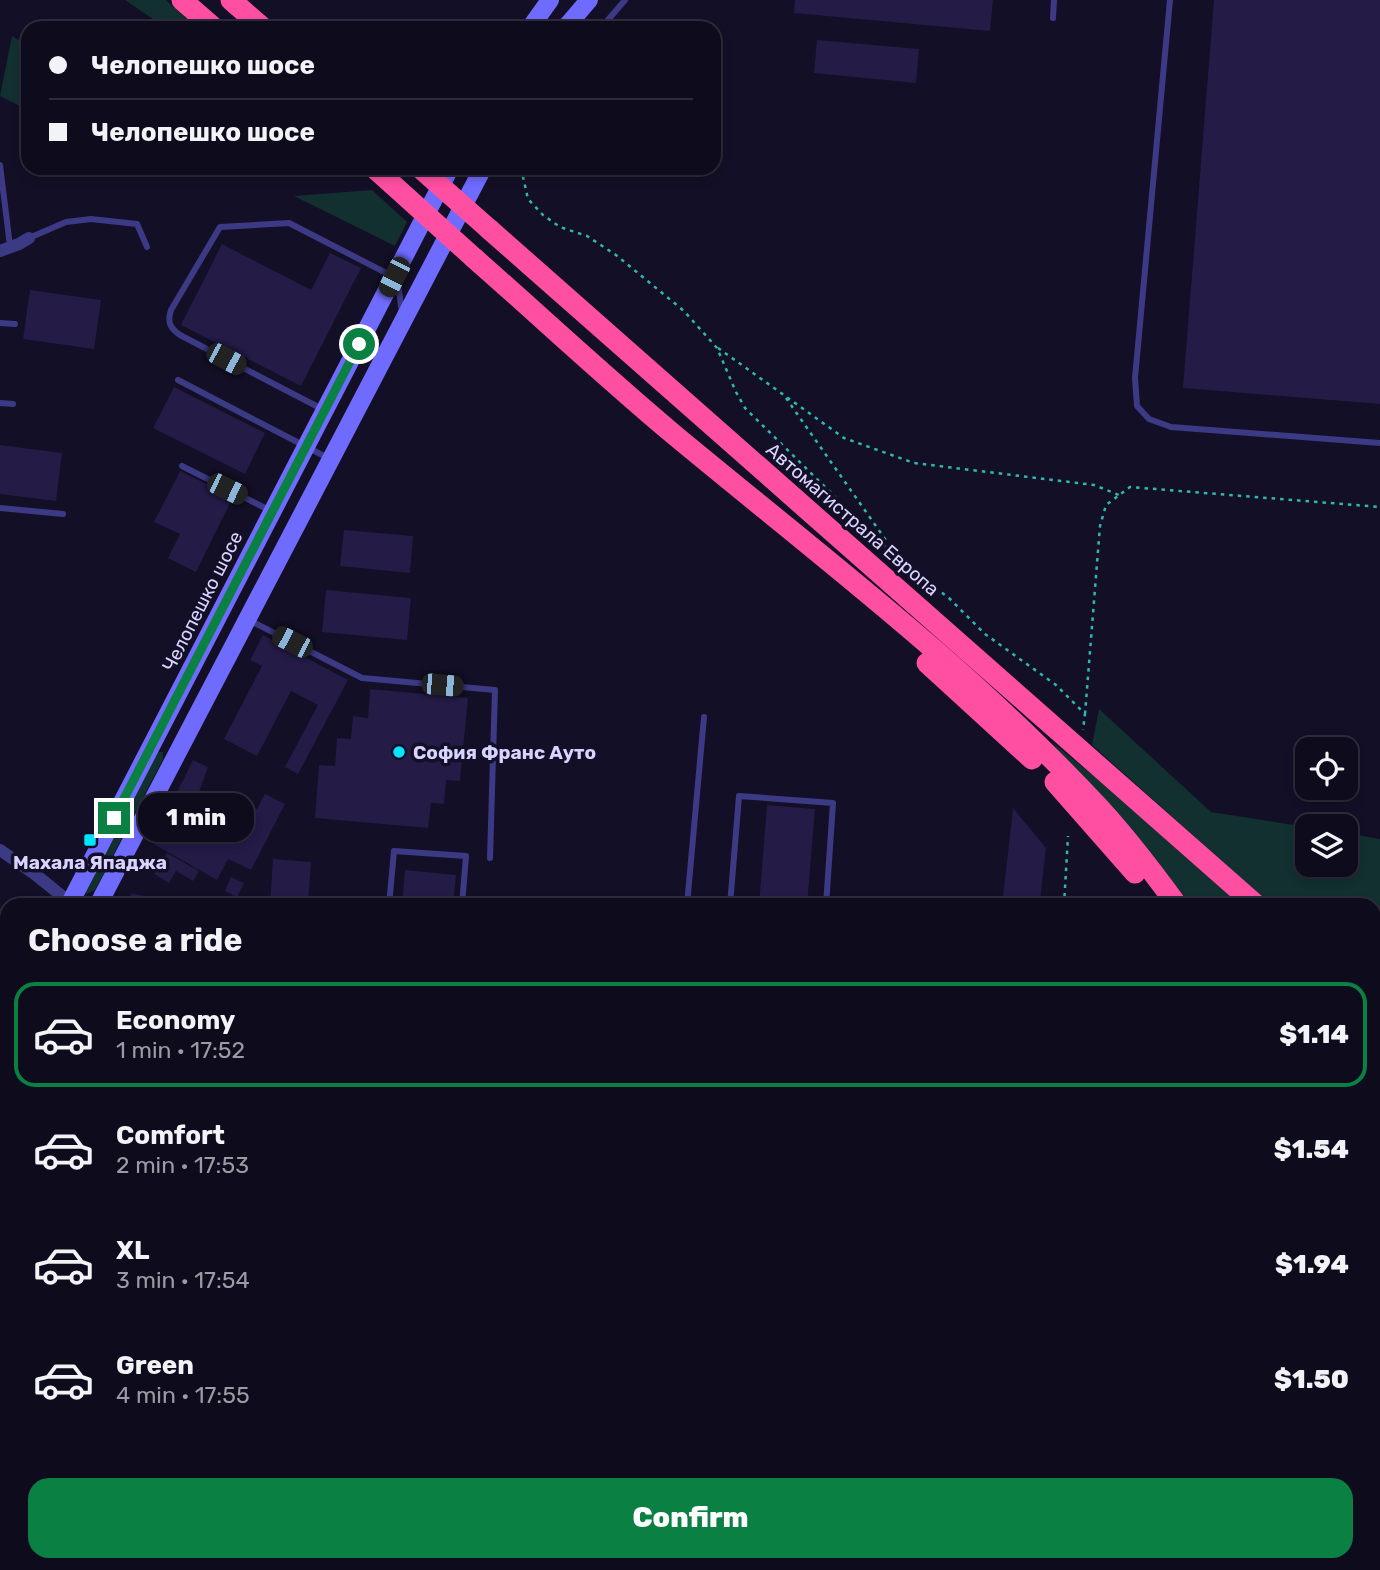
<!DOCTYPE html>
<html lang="en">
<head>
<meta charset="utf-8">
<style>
	:root { --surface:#0e0b1c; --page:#1c1929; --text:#f1f3f6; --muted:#9b9ba3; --line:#2e2b3b; --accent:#0b8043 }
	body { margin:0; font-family:Rubik,sans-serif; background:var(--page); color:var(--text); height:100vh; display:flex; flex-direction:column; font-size:26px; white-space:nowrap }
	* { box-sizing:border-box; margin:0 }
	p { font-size:23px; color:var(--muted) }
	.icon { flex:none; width:38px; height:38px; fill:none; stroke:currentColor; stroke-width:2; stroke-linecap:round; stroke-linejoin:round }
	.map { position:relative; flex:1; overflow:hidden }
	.drawer { position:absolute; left:0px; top:898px; width:1381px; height:674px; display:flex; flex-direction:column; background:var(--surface); border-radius:21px 21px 0 0; box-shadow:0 4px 10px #0003,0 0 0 2px var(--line) }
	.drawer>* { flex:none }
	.hud { position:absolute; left:21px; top:21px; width:700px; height:154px; border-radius:21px; box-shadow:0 4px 10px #0003,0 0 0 2px var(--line); display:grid; align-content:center; height:154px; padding:0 28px; background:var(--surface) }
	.fabs { position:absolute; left:1295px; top:737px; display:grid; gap:14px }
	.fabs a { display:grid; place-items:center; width:63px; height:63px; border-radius:14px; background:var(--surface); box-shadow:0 4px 10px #0003,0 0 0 2px var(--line); font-size:35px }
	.end { position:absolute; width:32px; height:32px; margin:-16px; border:9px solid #0b8043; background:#fff; box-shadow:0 0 0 4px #fff }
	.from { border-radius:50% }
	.bubble { position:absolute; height:49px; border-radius:21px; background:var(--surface); box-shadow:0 4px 10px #0003,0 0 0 2px var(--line); font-size:23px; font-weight:800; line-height:49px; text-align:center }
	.car { position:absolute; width:21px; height:42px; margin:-21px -10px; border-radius:9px; box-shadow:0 0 5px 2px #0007; background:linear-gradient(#222 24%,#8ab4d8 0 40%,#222 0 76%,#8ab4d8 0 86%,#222 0) }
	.hud b { display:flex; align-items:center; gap:24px; height:66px; font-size:26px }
	.hud b+b { border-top:2px solid var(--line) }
	.hud i { width:18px; height:18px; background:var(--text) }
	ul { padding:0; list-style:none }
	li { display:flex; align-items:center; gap:21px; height:105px; margin:0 14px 10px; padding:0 14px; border:4px solid transparent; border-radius:21px }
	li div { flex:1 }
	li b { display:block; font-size:26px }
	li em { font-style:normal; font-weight:800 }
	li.selected { border-color:var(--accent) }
	li>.icon { width:63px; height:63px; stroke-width:1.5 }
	h2 { padding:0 28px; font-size:32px; line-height:84px }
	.action { display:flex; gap:14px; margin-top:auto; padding:14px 28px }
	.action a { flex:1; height:80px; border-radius:21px; background:var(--accent); color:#fff; font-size:28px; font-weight:800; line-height:80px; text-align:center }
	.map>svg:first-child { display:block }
	.green { fill:#12302f }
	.building { fill:#241b47 }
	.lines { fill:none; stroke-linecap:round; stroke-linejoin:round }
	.path { stroke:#2fb8b0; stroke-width:2.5; stroke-dasharray:3.5 5; stroke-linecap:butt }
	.lane { stroke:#3d3a85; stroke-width:6 }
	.street { stroke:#3d3a85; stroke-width:12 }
	.secondary { stroke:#6f6bff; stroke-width:18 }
	.primary { stroke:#c25bff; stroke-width:18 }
	.highway { stroke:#ff4fa3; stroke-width:21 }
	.highway-bridge { stroke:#ff4fa3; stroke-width:21 }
	.route { stroke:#0b8043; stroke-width:9 }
	.poi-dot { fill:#00e5ff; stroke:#130f26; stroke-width:2.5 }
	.labels { text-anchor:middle; stroke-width:7; stroke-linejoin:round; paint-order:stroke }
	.street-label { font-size:19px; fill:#d9d4ff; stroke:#130f26 }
	.poi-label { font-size:19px; font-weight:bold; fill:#d9d4ff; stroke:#130f26; text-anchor:start }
</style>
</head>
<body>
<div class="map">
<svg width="1380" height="1570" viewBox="0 0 1380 1570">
	<rect width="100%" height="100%" fill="#130f26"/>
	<!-- green -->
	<path class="green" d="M125,0H166L196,28H151L156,21Z
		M12,36L28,46V110L0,96Z
		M372,190L407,222L395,246L294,196Z
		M1099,709L1211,812L1307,827V864H1346V833L1380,839V1003L1374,997V905H1271L1092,745Z
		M1052,742L1106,786L1240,905H1191L1146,848L1070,766Z
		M159,752H163V759L95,890L86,894V890L155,754Z
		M1374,1028L1380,1033V1163L1374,1155Z"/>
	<!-- building -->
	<path class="building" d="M795,0H993L990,31L794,13Z
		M1214,0H1380V404L1183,388Z
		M817,40L919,49L916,83L814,73Z
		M222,244L311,290L330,253L361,268L301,386L181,325Z
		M30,290L101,300L94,349L23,339Z
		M174,387L265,433L245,474L153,428Z
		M0,445L62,453L56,501L0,494Z
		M180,471L233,497L196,572L168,558L180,534L154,522Z
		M344,530L413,536L410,573L340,566Z
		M326,590L411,598L407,640L322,632Z
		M263,635L348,680L298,774L285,767L318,705L291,691L257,756L224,739L262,666L250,660Z
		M370,689L468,698L460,781L446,780L444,804L431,803L428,828L315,818L319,765L335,766L337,738L351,739L353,716L368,718Z
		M193,760L208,767L199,792L246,816L251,806L257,809L265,794L285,804L251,870L228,859L217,880L152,843Z
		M767,805L815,809L807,905H759Z
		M1013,808L1046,848L1040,901L1003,897Z
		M167,853L199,871L193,881L176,871L169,883L154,874Z
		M273,859L311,862L308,905H270Z
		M405,870L456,875L453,905H402Z
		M231,877L244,883L237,897L225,891Z
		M131,893L179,904V905H129Z
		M524,900L552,903V905H524Z"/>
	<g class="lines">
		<!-- path -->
		<path class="path" d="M521,168L528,199L543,215L560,227L587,236L616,255L684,311L717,348L736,392L745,408L902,563L949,598L985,634L1056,685L1085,714L1083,730
			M718,348L844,438L914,463L1094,485L1119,495
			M786,398L897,556
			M1085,714L1100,526L1106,505L1130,487L1380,507
			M1064,905L1068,836
			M0,1164L7,1175
			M0,1250L7,1253"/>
		<!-- lane -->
		<path class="lane" d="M1170,0L1135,378L1137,406L1149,419L1171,427L1380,443
			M1053,18L1054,0
			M601,28L625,0
			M0,165L10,246
			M29,238L66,222L91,219L137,224L147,247
			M0,323L15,324
			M178,380L328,458
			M0,403L13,404
			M324,410L180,335C170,328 167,322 171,310L220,227L289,223L394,277L399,290L402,314
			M182,466L271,511
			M0,508L63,514
			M249,620L362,678L495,690L490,858
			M389,905L394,851L466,856L462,905
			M687,905L704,717
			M730,905L739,796L833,803L826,905
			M1094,1570V1564"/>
		<!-- street -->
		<path class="street" d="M0,251L19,244L29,238
			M0,850L36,875L73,905
			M390,1564L392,1570"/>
		<!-- secondary -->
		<path class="secondary" d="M530,28L550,0
			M565,28L589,0
			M69,905L450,168
			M98,905L483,168
			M0,995L7,989"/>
		<!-- primary -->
		<path class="primary" d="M0,1054L7,1055
			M0,1086L7,1087
			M1374,1217H1380"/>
		<!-- highway -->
		<path class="highway" d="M182,0L214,28
			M231,0L263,28
			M374,168L392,184
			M489,229L1256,905
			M474,258C540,316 604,376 672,433C814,551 963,663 1090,798C1122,831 1150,868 1177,905
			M927,663L1032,759
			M1055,782L1135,873
			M1374,1012L1380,1017
			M1374,1170L1380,1177
			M1374,1194L1380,1202
			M1374,1285L1380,1288"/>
		<!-- highway-bridge -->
		<path class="highway-bridge" d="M420,168L489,229
			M392,184L474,258"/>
	</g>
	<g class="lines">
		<!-- route -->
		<path class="route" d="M114,818L359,344"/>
	</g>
	<!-- markers -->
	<g class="poi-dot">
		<circle cx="399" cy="752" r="7"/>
		<rect x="83" y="833" width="14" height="14" rx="3.5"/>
	</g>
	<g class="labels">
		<!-- street labels -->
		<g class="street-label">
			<text transform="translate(853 519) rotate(41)" y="7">Автомагистрала Европа</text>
			<text transform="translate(202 601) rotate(-63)" y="7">Челопешко шосе</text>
		</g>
		<!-- poi labels -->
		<g class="poi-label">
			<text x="413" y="759">София Франс Ауто</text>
			<text x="90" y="869" text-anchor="middle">Махала Япаджа</text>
		</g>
	</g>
</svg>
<div class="fabs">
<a><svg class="icon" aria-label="locate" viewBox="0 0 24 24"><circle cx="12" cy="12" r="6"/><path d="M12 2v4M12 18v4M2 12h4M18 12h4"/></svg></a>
<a><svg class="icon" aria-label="layers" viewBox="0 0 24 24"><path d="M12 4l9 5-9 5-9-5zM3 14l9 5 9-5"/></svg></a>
</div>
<i class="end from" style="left:359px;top:344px"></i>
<i class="end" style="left:114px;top:818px"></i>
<div class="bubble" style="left:138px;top:793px;width:116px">1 min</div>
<i class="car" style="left:394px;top:277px;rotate:207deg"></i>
<i class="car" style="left:226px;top:359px;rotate:118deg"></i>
<i class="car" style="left:227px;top:489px;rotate:116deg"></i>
<i class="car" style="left:292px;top:642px;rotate:297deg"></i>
<i class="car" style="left:442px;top:685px;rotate:95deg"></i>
<div class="hud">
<b><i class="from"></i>Челопешко шосе</b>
<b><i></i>Челопешко шосе</b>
</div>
<section class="drawer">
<h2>Choose a ride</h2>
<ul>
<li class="selected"><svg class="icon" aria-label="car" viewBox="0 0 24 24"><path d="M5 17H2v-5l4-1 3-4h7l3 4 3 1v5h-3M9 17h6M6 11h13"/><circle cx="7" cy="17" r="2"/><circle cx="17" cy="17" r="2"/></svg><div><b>Economy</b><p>1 min · 17:52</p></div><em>$1.14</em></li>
<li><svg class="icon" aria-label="car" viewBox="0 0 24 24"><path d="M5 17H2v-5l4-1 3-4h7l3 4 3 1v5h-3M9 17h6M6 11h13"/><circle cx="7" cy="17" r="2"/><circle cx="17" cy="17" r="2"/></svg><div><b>Comfort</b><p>2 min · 17:53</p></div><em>$1.54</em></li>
<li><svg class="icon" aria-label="car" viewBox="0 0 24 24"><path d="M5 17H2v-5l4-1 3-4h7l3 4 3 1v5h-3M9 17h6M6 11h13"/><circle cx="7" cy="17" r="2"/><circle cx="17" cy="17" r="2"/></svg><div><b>XL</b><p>3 min · 17:54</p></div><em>$1.94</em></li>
<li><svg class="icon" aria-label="car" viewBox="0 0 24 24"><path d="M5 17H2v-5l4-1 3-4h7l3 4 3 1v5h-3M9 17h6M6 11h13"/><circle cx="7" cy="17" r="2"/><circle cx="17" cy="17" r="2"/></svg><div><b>Green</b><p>4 min · 17:55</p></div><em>$1.50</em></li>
</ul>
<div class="action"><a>Confirm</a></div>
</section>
</div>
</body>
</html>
